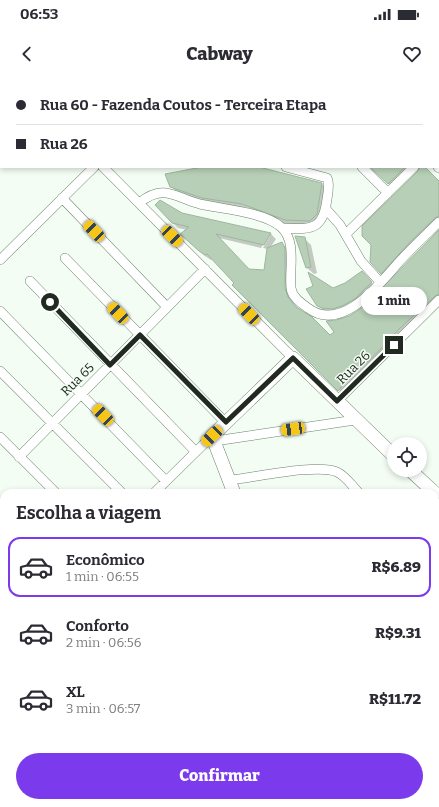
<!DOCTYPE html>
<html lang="pt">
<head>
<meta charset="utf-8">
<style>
	:root { --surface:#fff; --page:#f7f7f7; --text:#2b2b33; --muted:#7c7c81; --line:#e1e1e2; --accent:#7c3aed }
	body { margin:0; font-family:Bitter,serif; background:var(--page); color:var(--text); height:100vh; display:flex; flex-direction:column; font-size:15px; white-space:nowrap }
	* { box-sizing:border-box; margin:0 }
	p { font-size:13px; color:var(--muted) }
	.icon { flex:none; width:22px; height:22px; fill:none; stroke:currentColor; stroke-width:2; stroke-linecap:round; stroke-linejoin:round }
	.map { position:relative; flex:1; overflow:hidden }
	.sheet { position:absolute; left:0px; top:409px; width:439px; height:318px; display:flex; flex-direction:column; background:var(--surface); border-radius:12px 12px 0 0; box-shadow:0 2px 6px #0003 }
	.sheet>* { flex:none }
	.hud { position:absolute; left:0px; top:0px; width:439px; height:88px; box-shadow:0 2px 6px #0003; display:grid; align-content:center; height:88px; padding:0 16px; background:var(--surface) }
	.controls { position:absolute; left:387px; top:357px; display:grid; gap:8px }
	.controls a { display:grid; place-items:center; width:40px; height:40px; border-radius:50%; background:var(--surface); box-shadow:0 2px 6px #0003; font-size:20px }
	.end { position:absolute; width:18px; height:18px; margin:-9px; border:5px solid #212a21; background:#fff; box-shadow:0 0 0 2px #fff }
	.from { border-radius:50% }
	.bubble { position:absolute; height:28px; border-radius:14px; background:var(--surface); box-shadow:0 2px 6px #0003; font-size:13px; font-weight:800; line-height:28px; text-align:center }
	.car { position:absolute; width:12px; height:24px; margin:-12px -6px; border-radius:5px; box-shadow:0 0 3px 1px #0007; background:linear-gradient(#f5c518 24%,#345 0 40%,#f5c518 0 76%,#345 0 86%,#f5c518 0) }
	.hud b { display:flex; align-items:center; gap:14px; height:38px; font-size:15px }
	.hud b+b { border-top:1px solid var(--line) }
	.hud i { width:10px; height:10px; background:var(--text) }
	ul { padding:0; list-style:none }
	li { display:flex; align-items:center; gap:12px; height:60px; margin:0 8px 6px; padding:0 8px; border:2px solid transparent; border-radius:12px }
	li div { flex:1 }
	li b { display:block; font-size:15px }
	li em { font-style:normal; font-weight:800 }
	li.active { border-color:var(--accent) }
	li>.icon { width:36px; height:36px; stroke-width:1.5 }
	h2 { padding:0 16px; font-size:18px; line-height:48px }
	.primary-button { display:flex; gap:8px; margin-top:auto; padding:8px 16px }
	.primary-button a { flex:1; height:46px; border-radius:24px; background:var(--accent); color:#fff; font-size:16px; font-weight:800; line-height:46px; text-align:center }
	.status { display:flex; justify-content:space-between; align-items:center; height:28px; padding:0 20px; background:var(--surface); direction:ltr }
	.status svg { height:11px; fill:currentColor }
	header { display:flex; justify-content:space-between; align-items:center; height:52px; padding:0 16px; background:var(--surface); font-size:18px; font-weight:800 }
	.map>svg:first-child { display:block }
	.green { fill:#b3e6b2 }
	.shadow { fill:#0003; fill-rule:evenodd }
	.building { fill:#b7cfb6; stroke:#9eb69d }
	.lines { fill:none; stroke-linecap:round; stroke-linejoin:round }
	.street-casing { stroke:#6c836c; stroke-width:10 }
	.secondary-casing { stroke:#6c836c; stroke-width:14 }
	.street { stroke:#fff; stroke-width:9 }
	.secondary { stroke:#fff; stroke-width:13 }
	.route { stroke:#212a21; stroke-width:5 }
	.labels { text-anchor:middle; stroke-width:3; stroke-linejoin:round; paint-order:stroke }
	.street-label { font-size:13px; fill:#212a21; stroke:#f3fdf3 }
</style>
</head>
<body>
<div class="status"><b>06:53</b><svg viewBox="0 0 49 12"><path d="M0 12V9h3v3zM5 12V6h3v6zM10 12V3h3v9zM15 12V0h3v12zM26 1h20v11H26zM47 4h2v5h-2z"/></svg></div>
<header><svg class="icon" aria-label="back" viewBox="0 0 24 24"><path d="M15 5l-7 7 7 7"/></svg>Cabway<svg class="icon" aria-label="heart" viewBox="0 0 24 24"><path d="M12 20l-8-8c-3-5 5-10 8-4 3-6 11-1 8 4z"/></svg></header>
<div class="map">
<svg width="439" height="727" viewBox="0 0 439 727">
	<rect width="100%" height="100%" fill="#f3fdf3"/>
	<!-- green -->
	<path class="green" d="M61,0H318L319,1H61Z"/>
	<!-- shadow -->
	<path class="shadow" d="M326,0H439V79L438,1Z
		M206,87H257L260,89L322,104L328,110L323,141L292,146L249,131L209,124L178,114L172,107Z
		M367,87H423L439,103V147L388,199L381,193L420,88L417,89L395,110L374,89Z
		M182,134L271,154L276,159L270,168L282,163L287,169L290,214L293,223L330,257L335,252L336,241L350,236L376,218L439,152V222L344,315L233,205L235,203L213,179L211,180L205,176L187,159V150L178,148L173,143ZM268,156H270L263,168L268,169L265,191L249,190L219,158L261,168Z
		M304,158L311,165L317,193L314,194L307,188Z
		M368,198L378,210L351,231L325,232L318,225L333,209Z"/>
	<!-- building -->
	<path class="building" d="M202,87H259L322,103L317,134L310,141L285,140L242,124L202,118L170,107L165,94Z
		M370,87H405L388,104Z
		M420,87H425L439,101V136L435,138L410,162L381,194L370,182L371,165L362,156V146L418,91Z
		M160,120L182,133L271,153L264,165L216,154L249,189L264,190L267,168L282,162L285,168V208L288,217L296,227L312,237L330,255L334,252L326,241L336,240L349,236L363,227L439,150V214L435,216L399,249L370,280L351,295L338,311L232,205L234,203L207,174L205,175L199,171L180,154L189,147L172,143L155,125Z
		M295,156L305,157L311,187L306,188Z
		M362,191L372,202L356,218L344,225L333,229L322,228L317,226L306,209L313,206L308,192L333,208L345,203Z"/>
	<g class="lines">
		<!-- street casing -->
		<g class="street-casing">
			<path id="street" d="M349,0L350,1
				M428,0L429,1
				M249,1L250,0
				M438,10L439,11
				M0,31L1,19
				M438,63L439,62
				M103,87L293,278
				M362,87L388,113
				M438,87L439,88
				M62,118L167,227
				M139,123C164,103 174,117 200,124C222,129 264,132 281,147C297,161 289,189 291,208C292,217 301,223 308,228C342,254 380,203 400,181C413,167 426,155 439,142
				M326,129L340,145L361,181L380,202
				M282,148C310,149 323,152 327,119C328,113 330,103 327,98L286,87
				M346,154L414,87
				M65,178L226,343
				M0,180L94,87
				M30,201L196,372
				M0,231L166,401
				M0,291L122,413
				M337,321L439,220
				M0,357L56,413
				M215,361L355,340
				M19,377L205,189
				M229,400C253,398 317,383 337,392C346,396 352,406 359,413
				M154,413L212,356
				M0,443L4,447
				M435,487L439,491
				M0,512L4,517
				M435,547L439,543
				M0,573L4,577
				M435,607L439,603
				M0,636L4,640
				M435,666L439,662
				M0,697L4,701
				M25,723L29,727
				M87,723L91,727
				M418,723L422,727
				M128,727L132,723
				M185,727L190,723
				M254,727L255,723
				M306,727L310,723
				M370,727L375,723
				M432,727L439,721"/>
		</g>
		<!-- secondary casing -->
		<g class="secondary-casing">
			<path id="secondary" d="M410,390L435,413
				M234,413L212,356L293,278L394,376
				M65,727L69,723"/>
		</g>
		<!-- street -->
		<use href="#street" class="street"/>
		<!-- secondary -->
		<use href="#secondary" class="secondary"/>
	</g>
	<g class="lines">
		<!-- route -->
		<path class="route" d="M50,222L110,285L140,255L226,342L293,278L337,321L394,265"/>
	</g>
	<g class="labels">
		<!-- street labels -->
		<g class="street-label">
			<text transform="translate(353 287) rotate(-45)" y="5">Rua 26</text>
			<text transform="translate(77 299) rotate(-45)" y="5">Rua 65</text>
		</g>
	</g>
</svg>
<div class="controls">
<a><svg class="icon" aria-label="locate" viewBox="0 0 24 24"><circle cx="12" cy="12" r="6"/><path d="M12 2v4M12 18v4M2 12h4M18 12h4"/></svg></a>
</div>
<i class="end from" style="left:50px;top:222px"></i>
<i class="end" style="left:394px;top:265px"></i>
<div class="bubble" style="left:361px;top:207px;width:66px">1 min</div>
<i class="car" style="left:94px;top:151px;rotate:316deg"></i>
<i class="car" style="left:172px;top:156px;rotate:135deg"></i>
<i class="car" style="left:118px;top:233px;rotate:316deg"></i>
<i class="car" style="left:249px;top:234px;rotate:316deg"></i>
<i class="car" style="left:103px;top:335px;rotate:316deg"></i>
<i class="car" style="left:293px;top:349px;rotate:262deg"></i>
<i class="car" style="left:212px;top:356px;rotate:226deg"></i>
<div class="hud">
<b><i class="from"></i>Rua 60 - Fazenda Coutos - Terceira Etapa</b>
<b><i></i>Rua 26</b>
</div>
<section class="sheet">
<h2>Escolha a viagem</h2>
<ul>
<li class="active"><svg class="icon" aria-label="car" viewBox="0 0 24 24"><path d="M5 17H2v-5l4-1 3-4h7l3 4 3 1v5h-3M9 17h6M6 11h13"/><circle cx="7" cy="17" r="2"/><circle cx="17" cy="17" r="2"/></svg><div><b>Econômico</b><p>1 min · 06:55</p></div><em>R$6.89</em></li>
<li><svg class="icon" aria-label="car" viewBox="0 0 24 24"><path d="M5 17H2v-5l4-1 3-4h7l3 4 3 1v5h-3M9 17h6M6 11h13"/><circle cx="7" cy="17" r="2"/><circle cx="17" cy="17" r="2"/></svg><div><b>Conforto</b><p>2 min · 06:56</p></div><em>R$9.31</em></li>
<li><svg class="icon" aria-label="car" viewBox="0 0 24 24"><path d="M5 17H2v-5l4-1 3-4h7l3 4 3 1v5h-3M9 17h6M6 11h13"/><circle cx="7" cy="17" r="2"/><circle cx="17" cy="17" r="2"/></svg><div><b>XL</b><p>3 min · 06:57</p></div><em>R$11.72</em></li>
</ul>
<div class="primary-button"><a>Confirmar</a></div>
</section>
</div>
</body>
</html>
